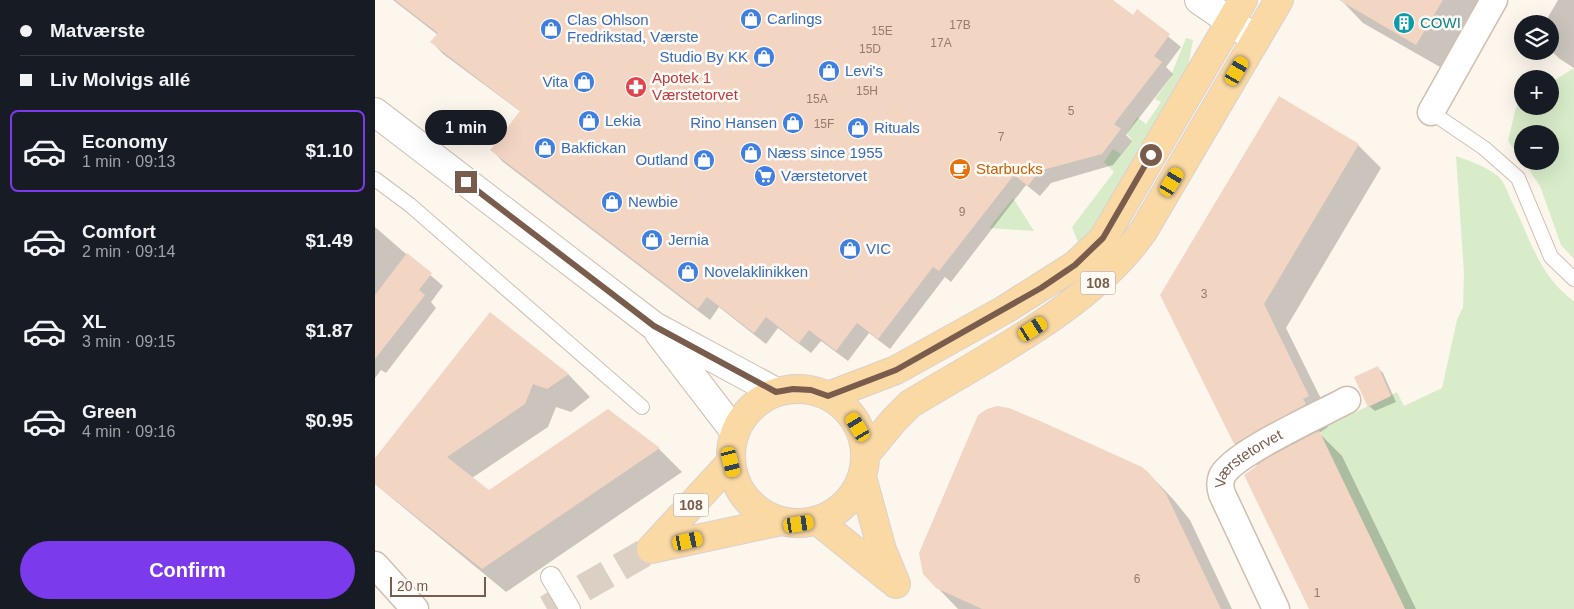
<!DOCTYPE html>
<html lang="en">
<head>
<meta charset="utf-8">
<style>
	:root { --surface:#171b24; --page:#20242c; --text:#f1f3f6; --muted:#9ea1a6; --line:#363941; --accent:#7c3aed }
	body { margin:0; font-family:Arial,sans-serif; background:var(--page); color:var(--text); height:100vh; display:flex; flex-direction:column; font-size:19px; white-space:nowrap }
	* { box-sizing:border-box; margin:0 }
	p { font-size:16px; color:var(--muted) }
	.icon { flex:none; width:28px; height:28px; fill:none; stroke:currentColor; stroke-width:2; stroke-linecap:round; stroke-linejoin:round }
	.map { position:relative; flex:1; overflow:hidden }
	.panel { display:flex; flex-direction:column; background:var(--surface); width:375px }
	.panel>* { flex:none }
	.hud { display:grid; align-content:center; height:110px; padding:0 20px; background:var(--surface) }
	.tools { position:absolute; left:1139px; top:15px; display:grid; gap:10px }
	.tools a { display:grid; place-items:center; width:45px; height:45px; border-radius:50%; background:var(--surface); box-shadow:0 5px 20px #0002; font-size:25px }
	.scale { position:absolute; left:15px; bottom:12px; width:96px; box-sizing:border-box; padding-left:5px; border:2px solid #7a5c4d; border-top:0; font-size:14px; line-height:18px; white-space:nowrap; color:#7a5c4d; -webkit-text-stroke:4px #fffaf3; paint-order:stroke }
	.end { position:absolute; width:22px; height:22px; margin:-11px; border:6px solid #7a5c4d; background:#fff; box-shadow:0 0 0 2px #fff }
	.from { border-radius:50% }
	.bubble { position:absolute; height:35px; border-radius:18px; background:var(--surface); box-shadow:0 5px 20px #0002; font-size:16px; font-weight:700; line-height:35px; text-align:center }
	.car { position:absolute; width:15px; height:30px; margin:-15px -8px; border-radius:6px; box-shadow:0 0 4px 1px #0007; background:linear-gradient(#f5c518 24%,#345 0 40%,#f5c518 0 76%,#345 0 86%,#f5c518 0) }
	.hud b { display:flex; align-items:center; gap:18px; height:48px; font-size:19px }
	.hud b+b { border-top:1px solid var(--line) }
	.hud i { width:12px; height:12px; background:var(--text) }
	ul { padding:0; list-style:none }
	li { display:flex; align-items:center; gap:15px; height:82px; margin:0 10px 8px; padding:0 10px; border:2px solid transparent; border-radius:8px }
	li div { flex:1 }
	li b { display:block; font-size:19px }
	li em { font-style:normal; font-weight:700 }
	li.on { border-color:var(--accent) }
	li>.icon { width:45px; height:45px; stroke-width:1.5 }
	.button { display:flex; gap:10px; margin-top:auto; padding:10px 20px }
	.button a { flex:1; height:58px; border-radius:30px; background:var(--accent); color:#fff; font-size:20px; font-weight:700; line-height:58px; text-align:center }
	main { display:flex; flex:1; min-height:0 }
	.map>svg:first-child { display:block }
	.green { fill:#d8ecc9 }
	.shadow { fill:#0003 }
	.building { fill:#f3d5c3 }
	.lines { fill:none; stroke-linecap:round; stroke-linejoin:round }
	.primary-tunnel { stroke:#dcd0c4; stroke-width:28; stroke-dasharray:28 14; stroke-linecap:butt }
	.service-casing { stroke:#d1beb0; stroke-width:16 }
	.pedestrian-casing { stroke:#d1beb0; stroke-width:22 }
	.minor-casing { stroke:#d1beb0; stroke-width:29 }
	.tertiary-casing { stroke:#d1beb0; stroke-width:30 }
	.primary-casing { stroke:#dad1cd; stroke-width:30 }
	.service { stroke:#fff; stroke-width:14 }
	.pedestrian { stroke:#fff; stroke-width:20 }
	.minor { stroke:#fff; stroke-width:26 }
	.tertiary { stroke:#fff; stroke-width:28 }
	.primary { stroke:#fbd9a5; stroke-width:28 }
	.route { stroke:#7a5c4d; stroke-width:6 }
	.labels { text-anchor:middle; stroke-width:5; stroke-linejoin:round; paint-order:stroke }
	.number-label { font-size:12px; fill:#987a6a }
	.shield { fill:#fffaf3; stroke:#a28b7f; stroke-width:1 }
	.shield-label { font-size:14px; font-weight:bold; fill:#7a5c4d }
	.shop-label { font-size:15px; fill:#366cbe; stroke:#fffaf3; text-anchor:start }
	.culture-label { font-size:15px; fill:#0d838f; stroke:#fffaf3; text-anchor:start }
	.health-label { font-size:15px; fill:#be3a42; stroke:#fffaf3; text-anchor:start }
	.food-label { font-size:15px; fill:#c56008; stroke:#fffaf3; text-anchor:start }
	.street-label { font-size:15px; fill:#7a5c4d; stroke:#fffaf3 }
</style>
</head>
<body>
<main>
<section class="panel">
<div class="hud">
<b><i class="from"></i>Matværste</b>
<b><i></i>Liv Molvigs allé</b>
</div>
<ul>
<li class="on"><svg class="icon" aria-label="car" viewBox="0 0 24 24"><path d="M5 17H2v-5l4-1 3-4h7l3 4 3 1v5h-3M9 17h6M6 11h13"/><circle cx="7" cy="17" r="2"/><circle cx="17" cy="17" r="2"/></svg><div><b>Economy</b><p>1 min · 09:13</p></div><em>$1.10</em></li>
<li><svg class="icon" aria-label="car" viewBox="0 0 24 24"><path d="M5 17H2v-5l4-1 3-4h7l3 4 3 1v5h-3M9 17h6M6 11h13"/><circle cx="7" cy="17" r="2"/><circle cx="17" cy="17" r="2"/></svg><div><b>Comfort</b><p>2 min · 09:14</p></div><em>$1.49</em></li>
<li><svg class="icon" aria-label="car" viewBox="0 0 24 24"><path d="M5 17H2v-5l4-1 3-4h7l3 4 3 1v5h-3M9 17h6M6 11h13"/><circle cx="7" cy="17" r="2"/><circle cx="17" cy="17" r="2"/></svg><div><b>XL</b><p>3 min · 09:15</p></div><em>$1.87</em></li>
<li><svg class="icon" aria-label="car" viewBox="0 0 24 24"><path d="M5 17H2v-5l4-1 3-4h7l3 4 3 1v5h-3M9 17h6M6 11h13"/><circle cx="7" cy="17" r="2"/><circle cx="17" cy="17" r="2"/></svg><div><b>Green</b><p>4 min · 09:16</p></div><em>$0.95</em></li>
</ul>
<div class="button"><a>Confirm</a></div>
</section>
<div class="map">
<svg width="1199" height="609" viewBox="0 0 1199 609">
	<rect width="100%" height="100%" fill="#fdf6ec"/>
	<!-- green -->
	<path class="green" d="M811,38L818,40L813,67L720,231L705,247L697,227L739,172L729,162L738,149L746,154L757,140L752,134L762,117L771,124L786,102L780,99L795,78Z
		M1199,68V259L1186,245L1165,186L1148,161H1175V134H1148V161L1133,141L1141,107L1147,103L1148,106H1175V83Z
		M1081,156C1096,161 1111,167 1123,176C1129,181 1133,193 1136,200C1154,235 1164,277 1199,301V609H1030L944,430L1022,392L1029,406L1067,388L1082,320L1088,307L1089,273Z
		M638,198L659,231L614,228Z"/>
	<!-- shadow -->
	<path class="shadow" d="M18,0H736L758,17L762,11L806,47L791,67L798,74L751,135L757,141L738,165L676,183L665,196L651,185L576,282L570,277L515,349L494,333L473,361L446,341L436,353L403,328L391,344L344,307L335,320L128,162L117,150L146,112L68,54L57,42L63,35Z
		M966,0H1104L1065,67L988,23Z
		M1183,0H1199V68L1185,59L1175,50V24H1169Z
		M983,145L1006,168L911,328L956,419L950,422L953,427L944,433L967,456L1041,609H936L883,466L860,443L787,296Z
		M0,227L68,286L56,302L61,308L11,373L6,370L0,378Z
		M115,314L193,374L215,397L196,412L181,407L173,427L97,478L114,491L233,410L284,449L307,472L131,592L0,484V460Z
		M1002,367L1008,373L1021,402L1000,411L994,406Z
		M774,474L798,499L815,520L857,609H583L562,587Z"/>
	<!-- building -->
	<path class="building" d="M20,0H738L758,15L762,9L795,34L779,56L787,62L739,124L746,129L727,154L664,171L653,186L639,175L564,271L558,267L503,339L482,323L461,351L434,330L424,343L391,317L379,333L332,297L323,309L115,150L145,111L55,42L63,33Z
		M964,0H1068L1041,45Z
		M904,96L984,144L889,304L934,396L928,399L931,404L859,444L785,295Z
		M32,253L57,273L44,290L50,295L0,359V295Z
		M115,312L194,374L172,389L158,384L150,404L72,457L114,490L233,409L285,448L107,569L0,484V458Z
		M1003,366L1016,396L993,407L979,377Z
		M622,406L634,408L665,421L767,467L774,473L791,494L846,609H607L561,588L548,574L544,553L603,415L612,409Z
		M944,431L1030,609H934L869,475L892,458Z"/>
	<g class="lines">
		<!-- primary-tunnel -->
		<path class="primary-tunnel" d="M172,609L276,549"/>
		<!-- service casing -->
		<g class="service-casing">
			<path id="service" d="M1056,112L1109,148L1143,178L1176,257L1199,279
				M0,179L35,205L267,407"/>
		</g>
		<!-- pedestrian casing -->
		<g class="pedestrian-casing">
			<path id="pedestrian" d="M176,577L195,609"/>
		</g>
		<!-- minor casing -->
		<g class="minor-casing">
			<g id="minor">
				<path d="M1056,112L1119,0"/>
				<path d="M0,565L40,609"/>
				<path id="s1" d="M901,609L847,494C845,488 845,481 847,476C858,453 947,414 972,400"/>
			</g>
		</g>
		<!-- tertiary casing -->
		<g class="tertiary-casing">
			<path id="tertiary" d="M824,0L881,39
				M0,112L279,326L401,392
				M284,333L360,432"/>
		</g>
		<!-- primary casing -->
		<g class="primary-casing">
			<path id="primary" d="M356 456a67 67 0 1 1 134 0a67 67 0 1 1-134 0Z
				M453,396L521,370L629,310L700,265L728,239L868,0
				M490,455L519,420L535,404C612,357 718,305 769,230L904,0
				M487,477L507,550L521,584
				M443,521L516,580
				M276,549L406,521
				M276,549L356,462"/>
		</g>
		<!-- service -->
		<use href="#service" class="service"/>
		<!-- pedestrian -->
		<use href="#pedestrian" class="pedestrian"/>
		<!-- minor -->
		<use href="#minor" class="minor"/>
		<!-- tertiary -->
		<use href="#tertiary" class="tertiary"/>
		<!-- primary -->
		<use href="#primary" class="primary"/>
	</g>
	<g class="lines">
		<!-- route -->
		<path class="route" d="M91,182L279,326L401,392L418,389L436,390L453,396L521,370L666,288L700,265L728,238L776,155"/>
	</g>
	<!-- icons -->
	<defs>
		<g id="shop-disc" transform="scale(1.125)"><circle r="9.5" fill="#3f7fe0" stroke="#fffaf3"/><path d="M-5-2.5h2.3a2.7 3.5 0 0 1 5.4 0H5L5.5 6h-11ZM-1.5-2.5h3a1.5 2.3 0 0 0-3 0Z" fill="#fff"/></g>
		<g id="building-disc" transform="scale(1.125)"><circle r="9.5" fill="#0f9aa8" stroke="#fffaf3"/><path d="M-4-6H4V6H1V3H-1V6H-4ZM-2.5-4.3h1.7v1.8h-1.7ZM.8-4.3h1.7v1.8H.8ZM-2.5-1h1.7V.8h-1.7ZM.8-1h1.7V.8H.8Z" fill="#fff"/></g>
		<g id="pharmacy-disc" transform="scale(1.125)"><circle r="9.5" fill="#e0444e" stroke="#fffaf3"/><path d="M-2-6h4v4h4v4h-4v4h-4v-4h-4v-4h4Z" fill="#fff"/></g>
		<g id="cafe-disc" transform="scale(1.125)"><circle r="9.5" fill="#e8710a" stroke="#fffaf3"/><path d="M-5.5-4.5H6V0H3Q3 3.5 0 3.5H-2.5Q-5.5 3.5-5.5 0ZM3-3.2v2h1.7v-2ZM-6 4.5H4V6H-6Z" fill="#fff"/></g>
		<g id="supermarket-disc" transform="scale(1.125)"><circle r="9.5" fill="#3f7fe0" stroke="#fffaf3"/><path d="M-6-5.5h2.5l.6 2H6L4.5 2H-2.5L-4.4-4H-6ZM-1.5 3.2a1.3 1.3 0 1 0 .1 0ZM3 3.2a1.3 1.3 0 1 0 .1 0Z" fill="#fff"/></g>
	</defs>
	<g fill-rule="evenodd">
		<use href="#shop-disc" x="376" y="19"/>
		<use href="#building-disc" x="1029" y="23"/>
		<use href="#shop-disc" x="176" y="29"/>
		<use href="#shop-disc" x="389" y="57"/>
		<use href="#shop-disc" x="454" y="71"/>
		<use href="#shop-disc" x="209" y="82"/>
		<use href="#pharmacy-disc" x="261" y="87"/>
		<use href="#shop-disc" x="214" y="121"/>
		<use href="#shop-disc" x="418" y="123"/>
		<use href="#shop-disc" x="483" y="128"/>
		<use href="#shop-disc" x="170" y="148"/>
		<use href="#shop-disc" x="376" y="153"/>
		<use href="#shop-disc" x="329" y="160"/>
		<use href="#cafe-disc" x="585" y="169"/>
		<use href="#supermarket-disc" x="390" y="176"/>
		<use href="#shop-disc" x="237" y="202"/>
		<use href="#shop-disc" x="277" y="240"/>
		<use href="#shop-disc" x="475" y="249"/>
		<use href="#shop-disc" x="313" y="272"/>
	</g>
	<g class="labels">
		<!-- number labels -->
		<g class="number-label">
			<text x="585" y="29">17B</text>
			<text x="507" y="35">15E</text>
			<text x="566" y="47">17A</text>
			<text x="495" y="53">15D</text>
			<text x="492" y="95">15H</text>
			<text x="442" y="103">15A</text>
			<text x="696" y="115">5</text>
			<text x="449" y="128">15F</text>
			<text x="626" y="141">7</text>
			<text x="587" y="216">9</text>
			<text x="829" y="298">3</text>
			<text x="762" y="583">6</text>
			<text x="942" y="597">1</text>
		</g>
		<!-- shield labels -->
		<g class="shield">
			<rect x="705.5" y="271.5" width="35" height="23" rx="4"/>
			<rect x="298.5" y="493.5" width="35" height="23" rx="4"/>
		</g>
		<g class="shield-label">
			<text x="723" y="288">108</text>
			<text x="316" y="510">108</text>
		</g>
		<!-- shop labels -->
		<g class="shop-label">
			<text x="392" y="24">Carlings</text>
			<text x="192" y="25">Clas Ohlson<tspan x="192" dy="17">Fredrikstad, Værste</tspan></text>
			<text x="373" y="62" text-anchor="end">Studio By KK</text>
			<text x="470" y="76">Levi's</text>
			<text x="193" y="87" text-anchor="end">Vita</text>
			<text x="230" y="126">Lekia</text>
			<text x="402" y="128" text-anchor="end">Rino Hansen</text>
			<text x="499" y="133">Rituals</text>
			<text x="186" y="153">Bakfickan</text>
			<text x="392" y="158">Næss since 1955</text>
			<text x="313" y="165" text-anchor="end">Outland</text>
			<text x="406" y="181">Værstetorvet</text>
			<text x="253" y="207">Newbie</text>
			<text x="293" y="245">Jernia</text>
			<text x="491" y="254">VIC</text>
			<text x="329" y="277">Novelaklinikken</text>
		</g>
		<!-- culture labels -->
		<g class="culture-label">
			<text x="1045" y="28">COWI</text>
		</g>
		<!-- health labels -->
		<g class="health-label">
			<text x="277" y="83">Apotek 1<tspan x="277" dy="17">Værstetorvet</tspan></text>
		</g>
		<!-- food labels -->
		<g class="food-label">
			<text x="601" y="174">Starbucks</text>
		</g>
		<!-- street labels -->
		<g class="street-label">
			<text dy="5" stroke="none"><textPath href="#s1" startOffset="176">Værstetorvet</textPath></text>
		</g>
	</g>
</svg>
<div class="tools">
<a><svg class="icon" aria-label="layers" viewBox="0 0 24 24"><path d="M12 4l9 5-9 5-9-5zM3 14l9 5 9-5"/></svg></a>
<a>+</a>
<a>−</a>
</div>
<div class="scale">20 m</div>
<i class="end from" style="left:776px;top:155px"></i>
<i class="end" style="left:91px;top:182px"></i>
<div class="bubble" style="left:50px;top:110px;width:82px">1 min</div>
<i class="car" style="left:862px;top:71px;rotate:30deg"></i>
<i class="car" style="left:797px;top:182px;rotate:31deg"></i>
<i class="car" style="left:658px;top:329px;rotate:58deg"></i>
<i class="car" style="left:483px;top:427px;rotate:329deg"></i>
<i class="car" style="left:356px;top:462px;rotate:166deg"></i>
<i class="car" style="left:424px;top:524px;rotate:81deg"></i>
<i class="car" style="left:313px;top:541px;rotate:78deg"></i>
</div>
</main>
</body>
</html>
